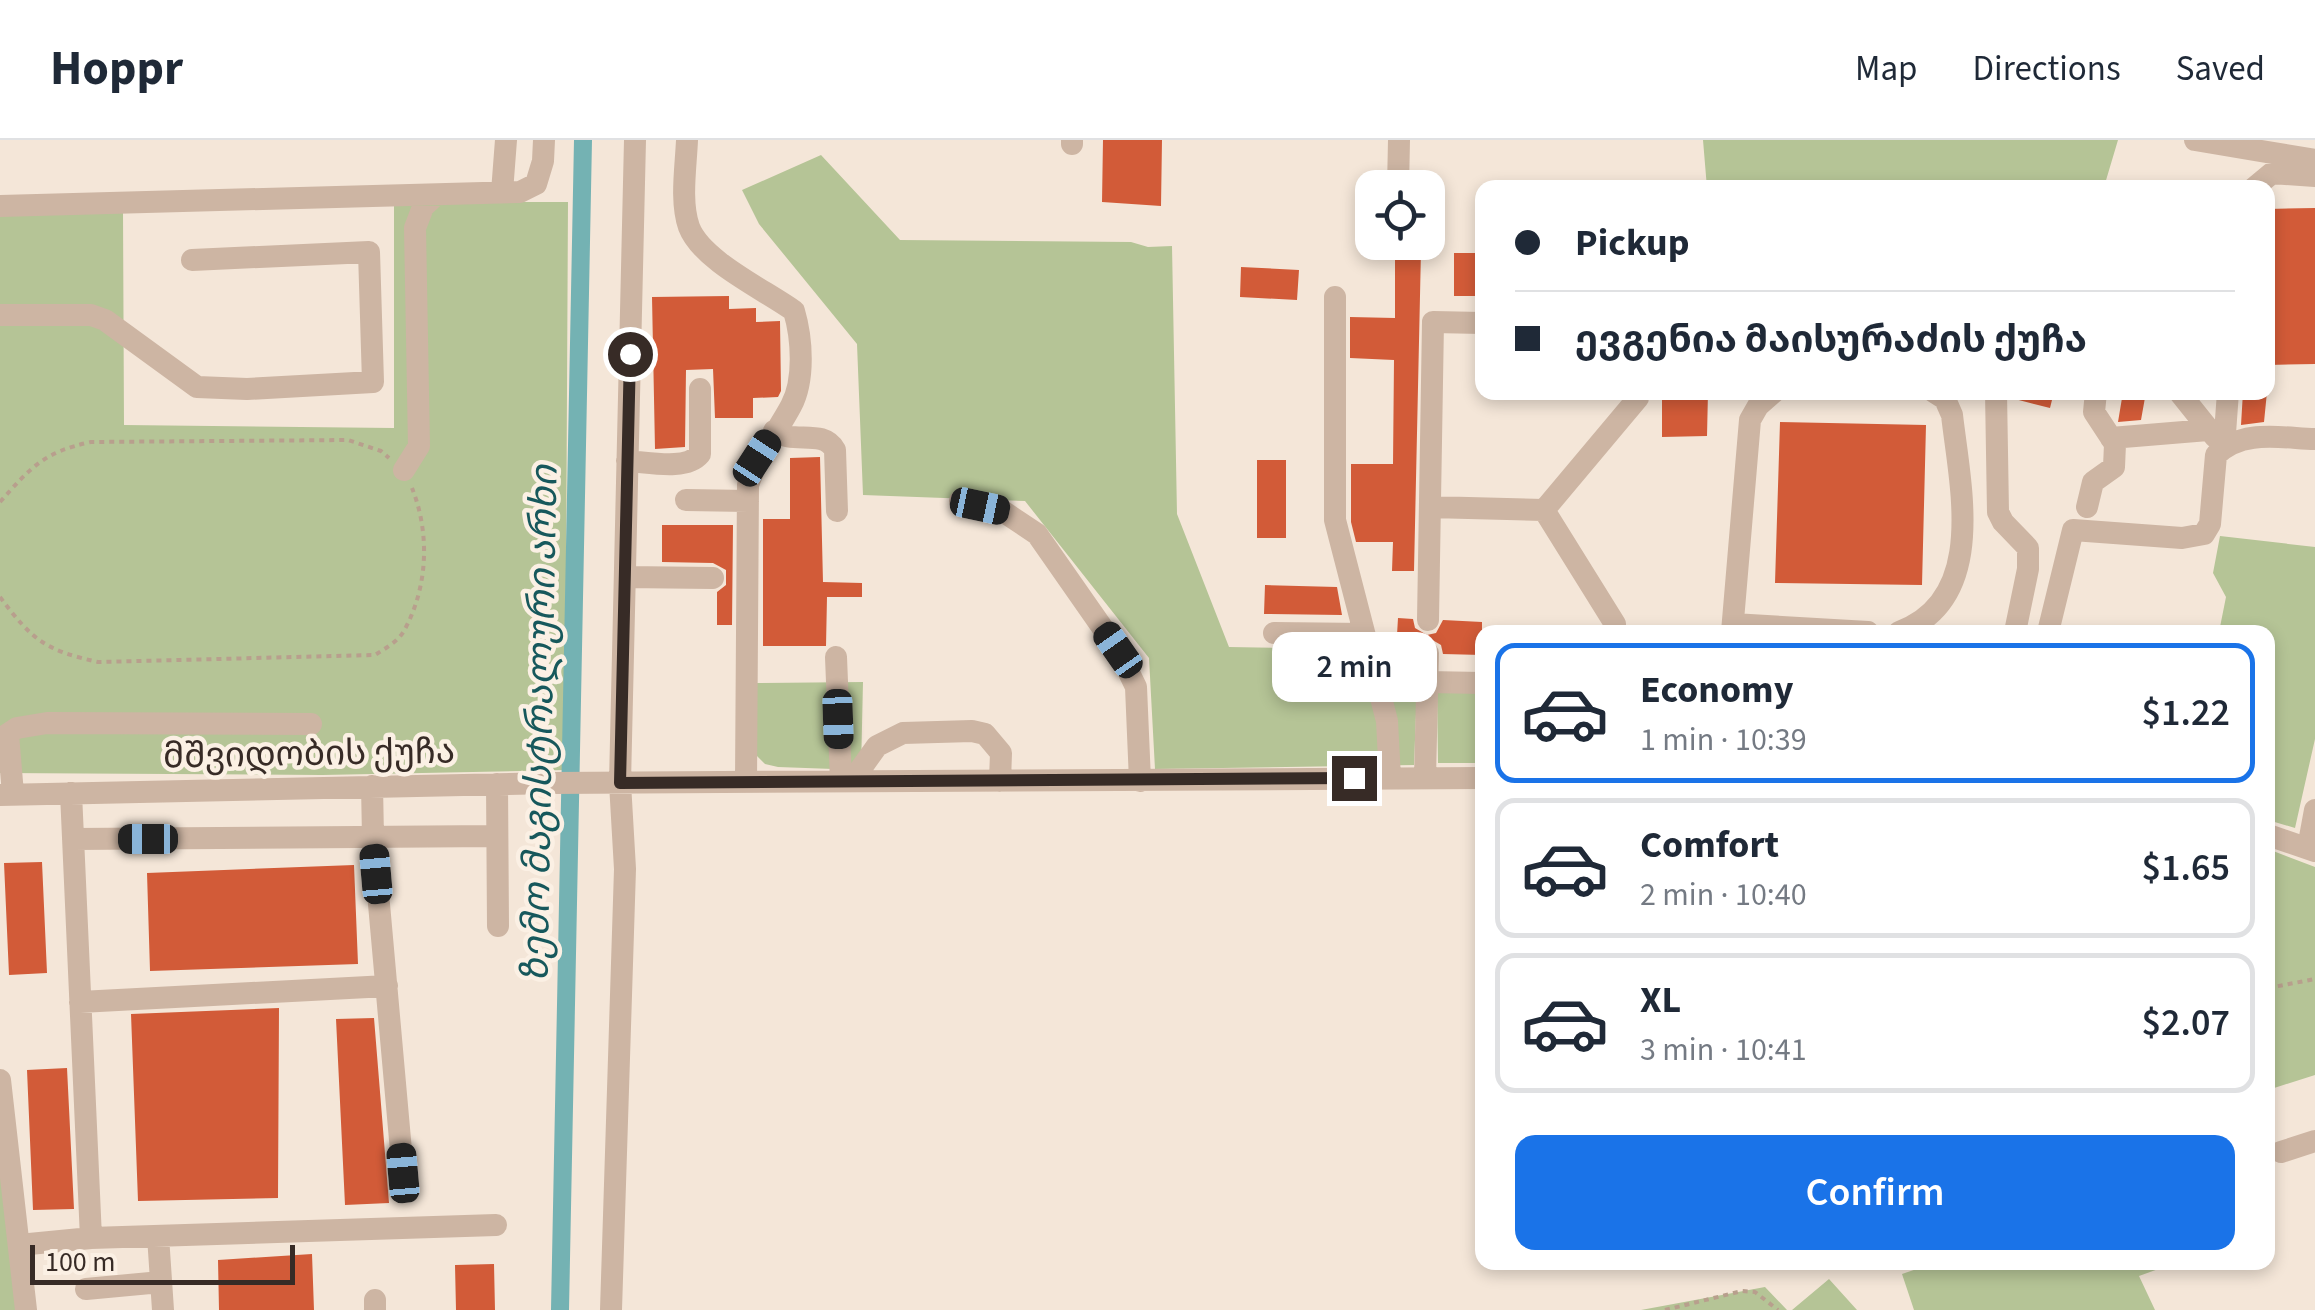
<!DOCTYPE html>
<html lang="en">
<head>
<meta charset="utf-8">
<style>
	:root { --surface:#fff; --page:#f2f2f3; --text:#1f2937; --muted:#747a83; --line:#e0e1e3; --accent:#1a73e8 }
	body { margin:0; font-family:"Source Sans 3","Noto Sans Georgian",sans-serif; background:var(--page); color:var(--text); height:100vh; display:flex; flex-direction:column; font-size:38px; white-space:nowrap }
	* { box-sizing:border-box; margin:0 }
	p { font-size:32px; color:var(--muted) }
	.icon { flex:none; width:55px; height:55px; fill:none; stroke:currentColor; stroke-width:2; stroke-linecap:round; stroke-linejoin:round }
	.map { position:relative; flex:1; overflow:hidden }
	.details { position:absolute; left:1475px; top:485px; width:800px; height:645px; display:flex; flex-direction:column; background:var(--surface); border-radius:20px; box-shadow:0 5px 15px #0003 }
	.details>* { flex:none }
	.hud { position:absolute; left:1475px; top:40px; width:800px; height:220px; border-radius:20px; box-shadow:0 5px 15px #0003; display:grid; align-content:center; height:220px; padding:0 40px; background:var(--surface) }
	.buttons { position:absolute; left:1355px; top:30px; display:grid; gap:20px }
	.buttons a { display:grid; place-items:center; width:90px; height:90px; border-radius:20px; background:var(--surface); box-shadow:0 5px 15px #0003; font-size:50px }
	.scale { position:absolute; left:30px; bottom:25px; width:265px; box-sizing:border-box; padding-left:10px; border:5px solid #372b26; border-top:0; font-size:28px; line-height:35px; white-space:nowrap; color:#372b26; -webkit-text-stroke:8px #fbf0e4; paint-order:stroke }
	.end { position:absolute; width:45px; height:45px; margin:-22px; border:12px solid #372b26; background:#fff; box-shadow:0 0 0 5px #fff }
	.from { border-radius:50% }
	.bubble { position:absolute; height:70px; border-radius:20px; background:var(--surface); box-shadow:0 5px 15px #0003; font-size:32px; font-weight:600; line-height:70px; text-align:center }
	.car { position:absolute; width:30px; height:60px; margin:-30px -15px; border-radius:12px; box-shadow:0 0 8px 2px #0007; background:linear-gradient(#222 24%,#8ab4d8 0 40%,#222 0 76%,#8ab4d8 0 86%,#222 0) }
	.hud b { display:flex; align-items:center; gap:35px; height:95px; font-size:38px }
	.hud b+b { border-top:2px solid var(--line) }
	.hud i { width:25px; height:25px; background:var(--text) }
	ul { padding:18px 0 0; list-style:none }
	li { display:flex; align-items:center; gap:30px; height:140px; margin:0 20px 15px; padding:0 20px; border:5px solid var(--line); border-radius:20px }
	li div { flex:1 }
	li b { display:block; font-size:38px }
	li em { font-style:normal; font-weight:600 }
	li.selected { border-color:var(--accent) }
	li>.icon { width:90px; height:90px; stroke-width:1.5 }
	.action { display:flex; gap:20px; margin-top:auto; padding:20px 40px }
	.action a { flex:1; height:115px; border-radius:20px; background:var(--accent); color:#fff; font-size:40px; font-weight:600; line-height:115px; text-align:center }
	header { display:flex; align-items:center; gap:60px; box-sizing:border-box; height:140px; padding:0 50px; background:var(--surface); border-bottom:2px solid var(--line) }
	header strong { font-size:48px }
	nav { display:flex; gap:55px; margin-inline-start:auto; font-size:35px }
	.map>svg:first-child { display:block }
	.green { fill:#b5c496 }
	.lines { fill:none; stroke-linecap:round; stroke-linejoin:round }
	.canal { stroke:#74b2b3; stroke-width:18 }
	.building { fill:#d25b38 }
	.path { stroke:#b89f8d; stroke-width:4; stroke-dasharray:5 5; stroke-linecap:butt }
	.minor { stroke:#cdb5a3; stroke-width:22 }
	.route { stroke:#372b26; stroke-width:12 }
	.labels { text-anchor:middle; stroke-width:9; stroke-linejoin:round; paint-order:stroke }
	.street-label { font-size:35px; fill:#372b26; stroke:#fbf0e4 }
	.water-label { font-size:38px; font-style:italic; fill:#17585c; stroke:#fbf0e4 }
</style>
</head>
<body>
<header>
<strong>Hoppr</strong>
<nav><a>Map</a><a>Directions</a><a>Saved</a></nav>
</header>
<div class="map">
<svg width="2315" height="1170" viewBox="0 0 2315 1170">
	<rect width="100%" height="100%" fill="#f4e6d8"/>
	<!-- green -->
	<path class="green" d="M1703,0H2118L2104,47L1707,48Z
		M821,15L900,100L1131,102L1148,107L1172,106L1177,374L1229,507L1347,509V549L1417,550L1414,625L1155,629L1149,518L1025,361L863,355L857,204L759,84L742,50Z
		M394,62H568L565,630L322,635L0,633V74L123,72L124,285L394,288Z
		M2220,396L2315,407V599L2295,688L2268,680V492H2219L2226,457L2213,433Z
		M863,542L861,630L778,627L765,624L757,616L755,543Z
		M1437,551L1482,552V623H1438Z
		M2268,709L2315,727V935L2268,950Z
		M0,1026L16,1170H0Z
		M1934,1123V1122L2175,1123L2139,1136L2155,1170H1914L1902,1134Z
		M1829,1139L1857,1170H1792Z
		M1765,1147L1787,1170H1641Z"/>
	<g class="lines">
		<!-- canal -->
		<path class="canal" d="M560,1170L583,0"/>
	</g>
	<!-- building -->
	<path class="building" d="M1103,0H1162L1161,66L1102,62Z
		M2315,68V224L2268,225V69Z
		M1395,110H1421L1414,431H1392L1393,402H1356L1351,382V324H1393L1394,220L1350,218V177L1395,178Z
		M1454,113H1482V156H1454Z
		M1241,127L1299,130L1297,160L1240,157Z
		M729,156V169L756,168V182L780,181L781,251L778,257L753,258V278H715L713,229L686,230L685,307L655,309L652,157Z
		M1662,252H1708L1707,296L1662,297Z
		M2011,252H2054L2050,268L2011,258Z
		M2123,252H2146L2141,280L2118,282Z
		M2243,252H2267L2264,282L2241,285Z
		M1780,282L1926,285L1922,445L1775,443Z
		M820,317L823,442L862,443V457H827L826,506H763V379H790V318Z
		M1257,320H1286V398H1257Z
		M662,385H733L732,485H717V452L726,445V430L713,423L662,422Z
		M1265,445L1337,447L1342,475L1264,474Z
		M1398,478L1413,479L1415,488L1427,495L1436,493L1443,480L1482,482V515L1443,514L1441,505L1429,498L1420,500L1413,513L1396,512Z
		M42,722L47,833L9,835L4,723Z
		M354,725L358,824L150,831L147,733Z
		M279,868L278,1058L138,1061L131,874Z
		M374,878L389,1063L345,1065L336,879Z
		M67,928L74,1069L33,1070L27,930Z
		M312,1114L314,1170H219L218,1120Z
		M494,1124L495,1170H456L455,1125Z"/>
	<g class="lines">
		<!-- path -->
		<path class="path" d="M0,362C31,327 44,312 91,302L348,300L381,311L389,318
			M0,457C33,501 45,510 98,522L375,515C386,508 399,501 405,489C428,446 430,393 412,348
			M2268,848L2315,839
			M1665,1170L1742,1151L1755,1152L1778,1170"/>
		<!-- minor -->
		<path class="minor" d="M687,0C686,26 680,62 689,87C702,121 765,150 794,171C802,198 805,240 791,266C776,294 758,315 748,345L746,642
			M2195,0L2315,20
			M1072,4V0
			M1398,48L1399,0
			M2254,48L2272,33L2315,36
			M502,52L506,0
			M0,66L520,52L536,44L543,21L544,0
			M1335,157V380L1387,581L1390,638
			M0,175H91L105,180L197,247L247,249L373,242L369,112L192,120
			M1996,252L1998,372L2003,382L2028,408V429L2015,492
			M2179,252L2215,297
			M774,291C793,305 823,288 835,310L837,371
			M2111,298L2208,290
			M2224,307L2228,252
			M627,321C648,322 686,331 700,314V249
			M404,330L419,306L415,88L423,67L435,56
			M686,360L748,361
			M960,361L1001,370L1037,394L1118,510L1136,547L1140,641
			M1430,367L1544,370L1638,258V252
			M2087,367L2093,342L2114,327L2115,304L2094,272L2096,252
			M1544,370L1615,484
			M625,437L713,438
			M1428,480L1433,182L1482,183
			M1733,484L1868,492
			M1732,492L1750,280L1758,266L1774,252
			M1899,492C1988,460 1960,346 1952,275L1945,259L1934,252
			M2048,492L2073,390L2182,398L2204,394L2210,384L2216,315C2242,289 2281,298 2315,299
			M1274,493L1364,494
			M836,517L841,641
			M1427,542L1482,543
			M8,594L13,654
			M0,599L17,588L47,583L311,584
			M1425,638L1428,513
			M852,641L877,606L903,593L972,591L985,594L1001,613L1000,641
			M497,644L498,786
			M372,646L373,697L403,1033
			M71,653L91,1098
			M0,655L552,643L1482,638
			M2268,695L2315,711
			M73,699L497,696
			M2308,708L2315,670
			M80,862L387,846
			M0,940L26,1170
			M2281,1012L2315,1001
			M158,1096L163,1170
			M19,1105L91,1098L496,1085
			M86,1149L161,1142
			M375,1160V1170
			M611,1170L625,729L620,643L635,0"/>
	</g>
	<g class="lines">
		<!-- route -->
		<path class="route" d="M630,214L620,643L1354,638"/>
	</g>
	<g class="labels">
		<!-- street labels -->
		<g class="street-label">
			<text transform="translate(309 613) rotate(-1)" y="12">მშვიდობის ქუჩა</text>
		</g>
		<!-- water labels -->
		<g class="water-label">
			<text transform="translate(539 584) rotate(-89)" y="13">ზემო მაგისტრალური არხი</text>
		</g>
	</g>
</svg>
<div class="buttons">
<a><svg class="icon" aria-label="locate" viewBox="0 0 24 24"><circle cx="12" cy="12" r="6"/><path d="M12 2v4M12 18v4M2 12h4M18 12h4"/></svg></a>
</div>
<div class="scale">100 m</div>
<i class="end from" style="left:630px;top:214px"></i>
<i class="end" style="left:1354px;top:638px"></i>
<div class="bubble" style="left:1272px;top:492px;width:165px">2 min</div>
<i class="car" style="left:757px;top:318px;rotate:33deg"></i>
<i class="car" style="left:980px;top:366px;rotate:102deg"></i>
<i class="car" style="left:1118px;top:510px;rotate:325deg"></i>
<i class="car" style="left:838px;top:579px;rotate:178deg"></i>
<i class="car" style="left:148px;top:699px;rotate:270deg"></i>
<i class="car" style="left:376px;top:734px;rotate:355deg"></i>
<i class="car" style="left:403px;top:1033px;rotate:355deg"></i>
<div class="hud">
<b><i class="from"></i>Pickup</b>
<b><i></i>ევგენია მაისურაძის ქუჩა</b>
</div>
<section class="details">
<ul>
<li class="selected"><svg class="icon" aria-label="car" viewBox="0 0 24 24"><path d="M5 17H2v-5l4-1 3-4h7l3 4 3 1v5h-3M9 17h6M6 11h13"/><circle cx="7" cy="17" r="2"/><circle cx="17" cy="17" r="2"/></svg><div><b>Economy</b><p>1 min · 10:39</p></div><em>$1.22</em></li>
<li><svg class="icon" aria-label="car" viewBox="0 0 24 24"><path d="M5 17H2v-5l4-1 3-4h7l3 4 3 1v5h-3M9 17h6M6 11h13"/><circle cx="7" cy="17" r="2"/><circle cx="17" cy="17" r="2"/></svg><div><b>Comfort</b><p>2 min · 10:40</p></div><em>$1.65</em></li>
<li><svg class="icon" aria-label="car" viewBox="0 0 24 24"><path d="M5 17H2v-5l4-1 3-4h7l3 4 3 1v5h-3M9 17h6M6 11h13"/><circle cx="7" cy="17" r="2"/><circle cx="17" cy="17" r="2"/></svg><div><b>XL</b><p>3 min · 10:41</p></div><em>$2.07</em></li>
</ul>
<div class="action"><a>Confirm</a></div>
</section>
</div>
</body>
</html>
